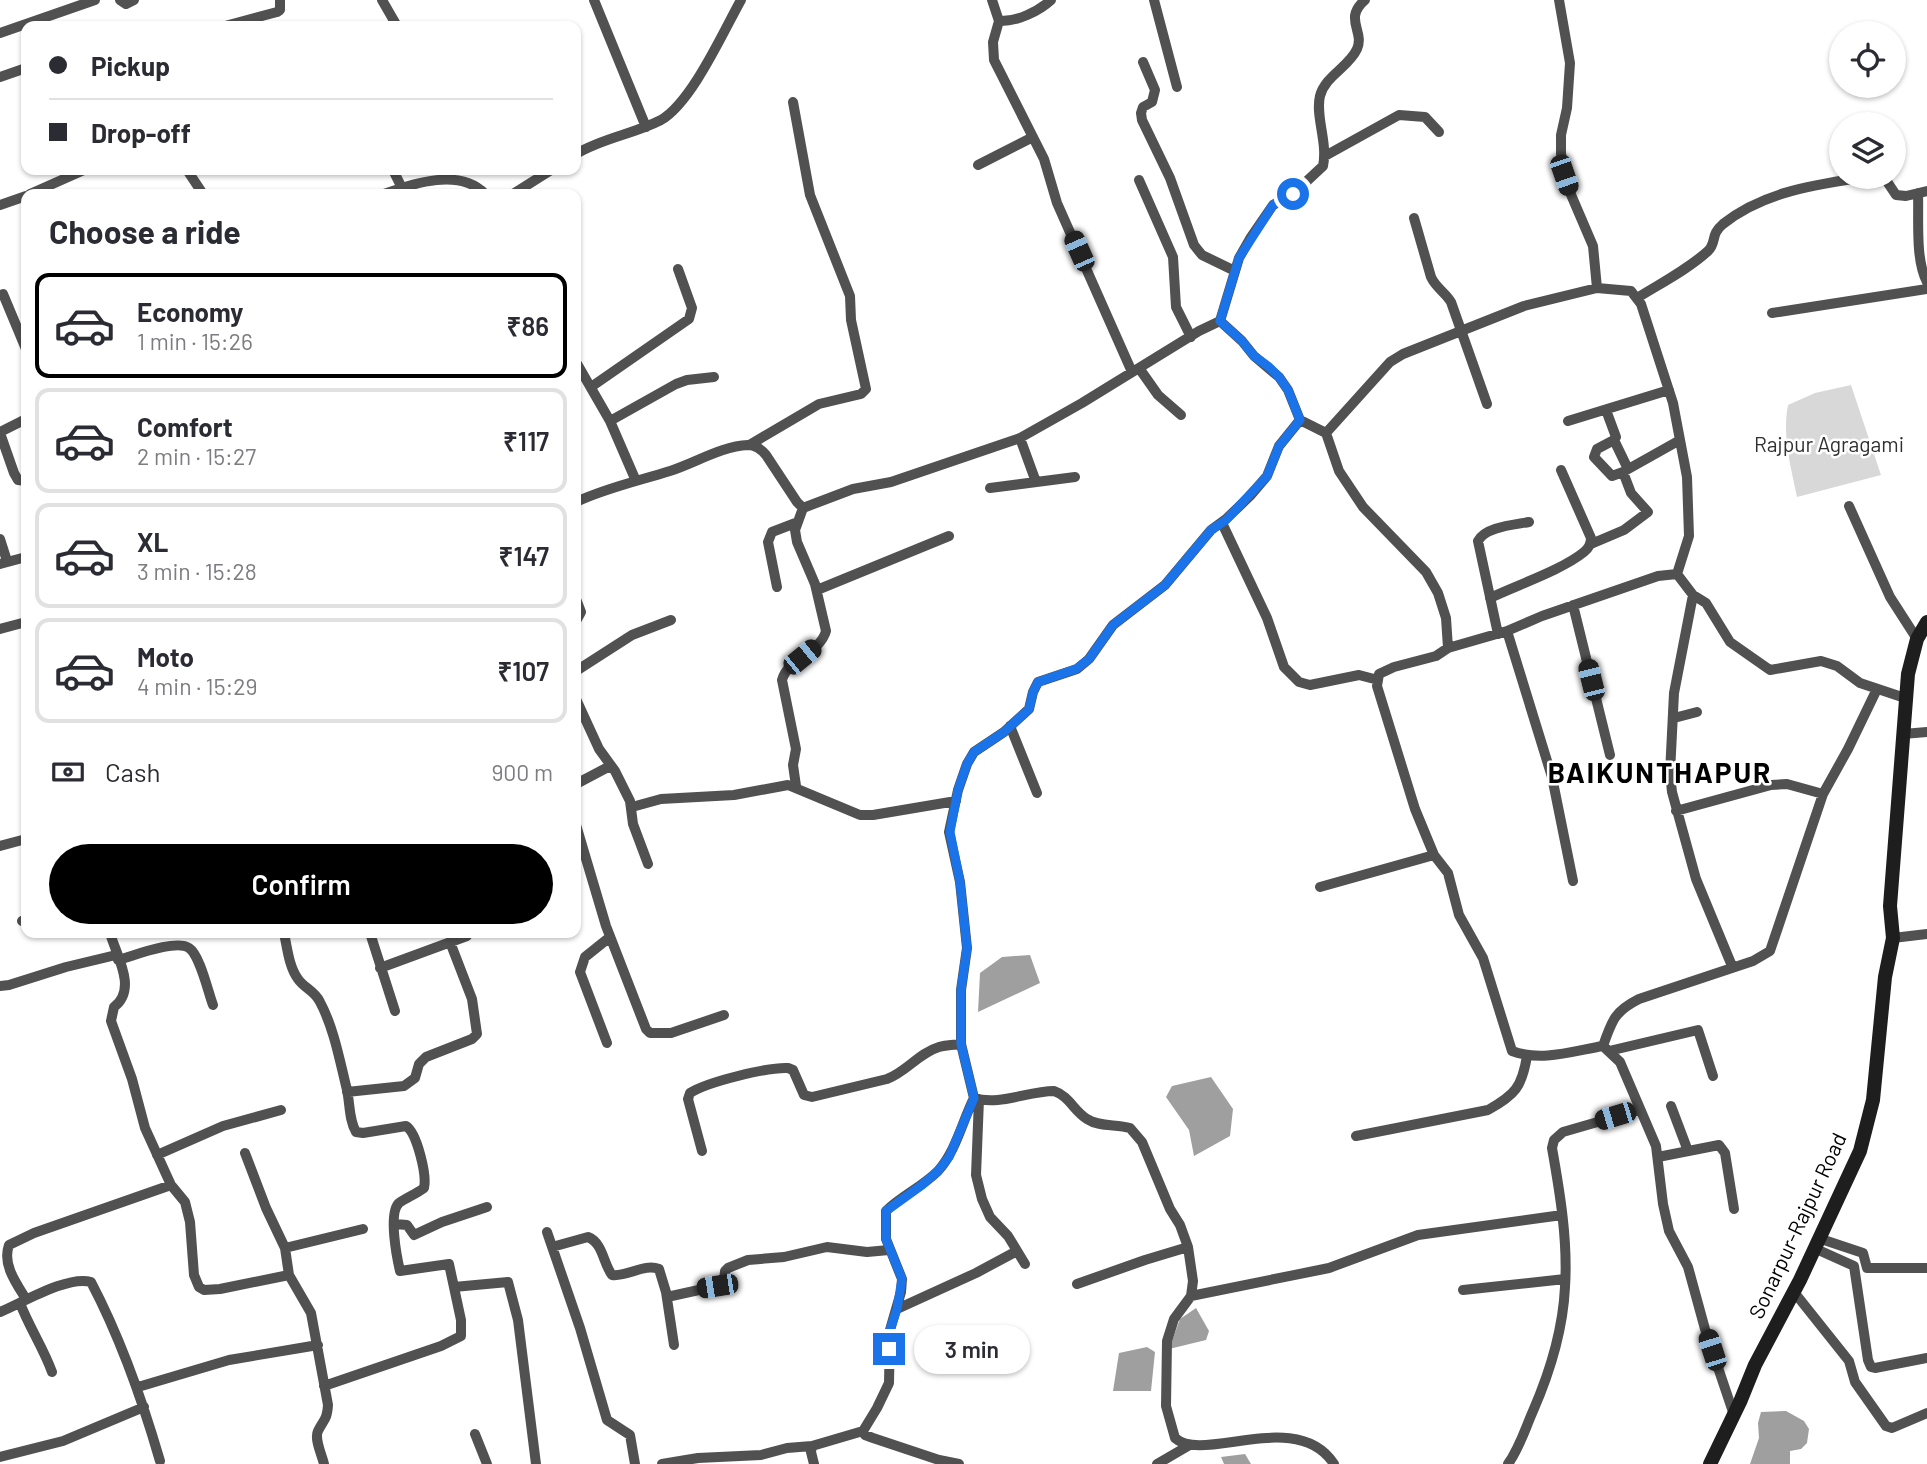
<!DOCTYPE html>
<html lang="en">
<head>
<meta charset="utf-8">
<style>
	:root { --surface:#fff; --page:#f7f7f7; --text:#2b2b33; --muted:#7c7c81; --line:#e1e1e2; --accent:#000 }
	body { margin:0; font-family:Barlow,sans-serif; background:var(--page); color:var(--text); height:100vh; display:flex; flex-direction:column; font-size:26px; white-space:nowrap }
	* { box-sizing:border-box; margin:0 }
	p { font-size:23px; color:var(--muted) }
	.icon { flex:none; width:38px; height:38px; fill:none; stroke:currentColor; stroke-width:2; stroke-linecap:round; stroke-linejoin:round }
	.map { position:relative; flex:1; overflow:hidden }
	.sheet { position:absolute; left:21px; top:189px; width:560px; height:749px; display:flex; flex-direction:column; background:var(--surface); border-radius:14px; box-shadow:0 2px 5px #0004 }
	.sheet>* { flex:none }
	.hud { position:absolute; left:21px; top:21px; width:560px; height:154px; border-radius:14px; box-shadow:0 2px 5px #0004; display:grid; align-content:center; height:154px; padding:0 28px; background:var(--surface) }
	.controls { position:absolute; left:1829px; top:21px; display:grid; gap:14px }
	.controls a { display:grid; place-items:center; width:77px; height:77px; border-radius:50%; background:var(--surface); box-shadow:0 2px 5px #0004; font-size:35px }
	.end { position:absolute; width:32px; height:32px; margin:-16px; border:9px solid #1a73e8; background:#fff; box-shadow:0 0 0 4px #fff }
	.from { border-radius:50% }
	.bubble { position:absolute; height:49px; border-radius:24px; background:var(--surface); box-shadow:0 2px 5px #0004; font-size:23px; font-weight:600; line-height:49px; text-align:center }
	.car { position:absolute; width:21px; height:42px; margin:-21px -10px; border-radius:9px; box-shadow:0 0 5px 2px #0007; background:linear-gradient(#222 24%,#8ab4d8 0 40%,#222 0 76%,#8ab4d8 0 86%,#222 0) }
	.hud b { display:flex; align-items:center; gap:24px; height:66px; font-size:26px }
	.hud b+b { border-top:2px solid var(--line) }
	.hud i { width:18px; height:18px; background:var(--text) }
	ul { padding:0; list-style:none }
	li { display:flex; align-items:center; gap:21px; height:105px; margin:0 14px 10px; padding:0 14px; border:4px solid var(--line); border-radius:14px }
	li div { flex:1 }
	li b { display:block; font-size:26px }
	li em { font-style:normal; font-weight:600 }
	li.active { border-color:var(--accent) }
	li>.icon { width:63px; height:63px; stroke-width:1.5 }
	h2 { padding:0 28px; font-size:32px; line-height:84px }
	.pay { display:flex; align-items:center; gap:18px; height:77px; padding:0 28px; font-size:26px }
	.pay p { margin-inline-start:auto }
	.button { display:flex; gap:14px; margin-top:auto; padding:14px 28px }
	.button a { flex:1; height:80px; border-radius:42px; background:var(--accent); color:#fff; font-size:28px; font-weight:600; line-height:80px; text-align:center }
	.map>svg:first-child { display:block }
	.green { fill:#d8d8d8 }
	.water { fill:#9f9f9f }
	.lines { fill:none; stroke-linecap:round; stroke-linejoin:round }
	.minor { stroke:#515151; stroke-width:10 }
	.secondary { stroke:#1e1e1e; stroke-width:14 }
	.route { stroke:#1a73e8; stroke-width:9 }
	.labels { text-anchor:middle; stroke-width:5; stroke-linejoin:round; paint-order:stroke }
	.park-label { font-size:21px; fill:#2f2f2f; stroke:#fff }
	.street-label { font-size:21px; fill:#000; stroke:#fff }
	.district-label { font-size:28px; font-weight:bold; letter-spacing:2px; fill:#000; stroke:#fff }
</style>
</head>
<body>
<div class="map">
<svg width="1927" height="1464" viewBox="0 0 1927 1464">
	<rect width="100%" height="100%" fill="#fff"/>
	<!-- green -->
	<path class="green" d="M1851,385L1881,475L1797,497C1791,467 1782,436 1788,405L1815,393Z"/>
	<!-- water -->
	<path class="water" d="M1030,955L1040,983L978,1012L980,973L1002,957Z
		M1211,1077L1233,1109L1230,1136L1194,1156L1189,1130L1166,1097L1172,1086Z
		M1196,1308L1209,1331L1206,1340L1169,1349L1180,1319Z
		M1147,1347L1155,1352L1151,1391H1113L1119,1353Z
		M1786,1411L1804,1421L1809,1429L1807,1443L1801,1449L1790,1451V1464H1750L1759,1438L1758,1423L1761,1412Z
		M1245,1454L1251,1464H1224L1221,1457Z"/>
	<g class="lines">
		<!-- minor -->
		<path class="minor" d="M120,0L126,4L134,0
			M382,0L397,26
			M594,0L646,127
			M992,0L999,21L993,42L994,60L1044,159L1057,203L1132,372
			M1154,0L1177,87
			M1559,0L1570,63L1567,108L1561,135V154L1569,190L1593,246L1597,288
			M999,21C1017,22 1039,11 1051,0
			M225,26L277,12L280,10V0
			M0,33L95,0
			M1143,62L1155,90L1152,102L1143,107L1141,113L1142,120L1170,178L1194,245L1202,255L1235,271
			M0,77L26,68
			M576,154C602,138 634,134 661,120C692,102 723,32 741,0
			M1325,156L1399,115L1425,117L1439,132
			M978,165L1033,137
			M187,170L203,194
			M393,170L402,188
			M1884,177L1896,195L1906,196L1927,191
			M1139,180L1173,257L1176,307L1191,337
			M1918,193C1919,218 1915,260 1927,282
			M30,194L84,170
			M384,194C414,183 460,168 485,194
			M513,194L551,170
			M0,205L26,196
			M1414,218L1431,277C1436,288 1445,292 1451,302L1487,404
			M3,294L26,349
			M1637,298C1661,283 1687,270 1708,251C1717,242 1710,235 1723,224C1763,192 1814,185 1864,177
			M1772,313L1927,289
			M1220,321L1239,258L1251,237L1273,205L1293,194L1323,166C1328,142 1315,116 1320,96C1325,76 1349,67 1357,49C1365,31 1343,19 1365,0
			M576,362L610,421L636,481
			M1139,368L1158,395L1181,415
			M591,387L689,319L692,308L678,269
			M1606,410L1616,437L1614,440
			M1300,420L1326,433L1339,471L1363,507L1426,572L1438,593L1446,618L1448,648
			M610,421L676,384L687,380L714,377
			M1568,421L1669,390
			M0,432L26,419
			M0,433L14,473L18,480L26,481
			M1326,433L1390,362L1403,354L1524,306L1597,288L1631,291L1641,304L1673,403L1687,477L1689,536L1677,574
			M1020,438L1036,482
			M751,444L819,404L861,394L866,389L851,320L850,296L810,195L793,102
			M1623,472L1612,476L1594,457L1597,449L1614,440L1628,469
			M990,488L1075,477
			M576,502C606,488 638,481 670,471C695,463 722,446 748,445C756,445 761,449 766,455L797,502L803,508L853,489L891,482L1020,438L1082,403L1199,331L1220,321L1242,341L1254,356L1279,377L1288,390L1300,420L1279,446L1267,476L1250,496L1226,519L1211,530L1165,585L1113,625L1089,659L1077,669L1038,682L1033,692L1029,709L1004,732L974,752L967,764L958,790L949,832L960,882L967,948L961,990V1044L974,1098C999,1106 1028,1091 1054,1091C1069,1096 1074,1111 1087,1119C1099,1127 1116,1124 1130,1128L1142,1142L1170,1209L1180,1225L1188,1247L1193,1281L1191,1296L1174,1319L1167,1341L1166,1406L1175,1438C1203,1464 1297,1407 1334,1464
			M1849,506L1890,597L1917,639
			M1222,523L1267,618L1284,667L1299,682L1310,685L1359,675L1378,680
			M0,539L7,561
			M1591,544L1624,530L1648,512L1631,493L1623,472L1680,440
			M0,564L26,557
			M777,587L768,542L772,532L798,522
			M817,590L949,536
			M1693,595L1674,693L1670,773L1672,792L1696,879L1732,966
			M1490,598C1517,585 1562,570 1584,552C1589,548 1591,544 1591,538L1561,470
			M576,599L581,612L576,621
			M1573,605L1610,755
			M0,629L26,622
			M1507,631L1552,777L1573,881
			M1498,634L1478,541C1485,527 1513,525 1529,522
			M576,671L632,635L671,620
			M576,699L599,749L615,771L630,801L633,824L648,864
			M1674,718L1697,712
			M1010,726L1037,793
			M1903,734L1927,732
			M576,784L610,766
			M796,786L793,765L796,749L782,680C788,658 820,653 826,631L815,584L797,542L795,530L803,508
			M632,807L661,799L734,795L788,785L860,815H873L956,801
			M1676,811L1771,785L1787,784L1823,794
			M576,825L606,926L646,1029L650,1033H671L724,1015
			M0,846L26,839
			M1320,887L1434,855
			M22,921L26,919
			M110,933C116,955 138,989 114,1007L111,1021L132,1079L145,1128L171,1185L185,1202L190,1222L194,1275L199,1287L204,1290L220,1289L289,1275
			M284,933C287,947 289,967 298,979C304,988 315,991 320,1002C334,1028 340,1062 347,1090C350,1104 349,1120 356,1132L363,1133L406,1126C417,1133 427,1175 424,1188C416,1194 406,1198 399,1203C388,1213 397,1258 400,1271L449,1264L461,1320V1336L441,1346L324,1386
			M370,933L395,1011
			M1893,938L1927,934
			M118,960C133,956 176,939 189,948C200,955 208,992 213,1005
			M380,968L467,936
			M0,986L9,985L66,967L116,955
			M607,1043L580,972L585,957L610,937
			M1603,1046C1612,1020 1615,1011 1639,999L1753,961L1770,951L1823,794L1848,749L1877,689
			M1609,1051L1698,1030L1713,1076
			M347,1092L404,1086L415,1078L419,1064L426,1057L472,1039L477,1034L472,999L450,942
			M979,1099L976,1175L982,1199L990,1217L1008,1236L1025,1264
			M1671,1106L1688,1151
			M1356,1136L1488,1110C1515,1095 1522,1087 1527,1056
			M702,1151L688,1099L690,1093C707,1082 768,1067 788,1068L793,1070L804,1095L812,1097L887,1079C906,1072 919,1053 939,1047C946,1045 954,1045 961,1044
			M245,1153L266,1208L285,1248L289,1275L311,1313L328,1405C327,1420 324,1419 318,1431C314,1439 322,1455 324,1464
			M157,1155L223,1126L281,1110
			M1658,1157L1719,1145L1725,1153L1734,1209
			M395,1224L407,1225L414,1235L442,1222L487,1207
			M547,1232L580,1328L607,1420L630,1435L635,1464
			M1818,1238L1863,1253L1867,1268H1927
			M552,1247L588,1237C603,1243 603,1263 612,1275C628,1277 644,1263 659,1269L666,1292L674,1345
			M285,1248L363,1229
			M1814,1248L1854,1266L1868,1360L1871,1367L1875,1368L1927,1358
			M1077,1284L1145,1260L1188,1247
			M454,1287L508,1282L518,1320L536,1464
			M1463,1290L1565,1279
			M1794,1292L1849,1361L1855,1382L1886,1426L1892,1428L1927,1413
			M1191,1296L1329,1268L1418,1235L1562,1215
			M667,1297L717,1286L724,1281L725,1271L728,1268L748,1260L784,1257L827,1247L867,1252L889,1250
			M26,1299C16,1283 2,1264 9,1245L34,1233L171,1185
			M20,1303C29,1327 43,1347 52,1372
			M897,1309L976,1273L1017,1251
			M0,1312C22,1303 68,1275 91,1282C121,1339 142,1399 160,1461
			M138,1387L229,1360L318,1345
			M1734,1415L1705,1329L1688,1267L1669,1231L1663,1204L1656,1146L1620,1062L1603,1046C1573,1051 1541,1062 1512,1051L1483,958L1459,915L1448,873L1434,855L1415,809L1377,686L1379,674L1394,667L1436,656L1448,648L1507,631L1542,616L1658,576L1677,574L1693,595L1706,603L1730,642L1770,670L1821,661L1837,666L1860,683L1905,698
			M863,1431L865,1435L873,1438L939,1460L959,1464
			M475,1434L487,1464
			M0,1457L63,1441L144,1407
			M662,1464L698,1458L761,1455L787,1448L812,1446
			M814,1464L811,1452L812,1446L863,1431L877,1408L889,1383L890,1330L901,1292L902,1279L886,1239V1211C901,1196 922,1187 938,1171C956,1151 962,1122 974,1098
			M1157,1464L1188,1446
			M1508,1464C1520,1447 1525,1429 1533,1411C1550,1372 1563,1329 1565,1287C1568,1241 1560,1193 1552,1148L1554,1140L1563,1132L1639,1110"/>
		<!-- secondary -->
		<path class="secondary" d="M1710,1464L1740,1402L1755,1365L1800,1280L1860,1151L1873,1100L1885,977L1893,938L1890,906L1908,674L1917,639L1927,622"/>
	</g>
	<g class="lines">
		<!-- route -->
		<path class="route" d="M889,1349L890,1330L897,1309L902,1279L886,1239V1211L922,1185L938,1171L949,1157L974,1098L961,1044V990L967,948L960,882L950,832L958,790L967,764L974,752L1004,732L1029,709L1033,692L1038,682L1076,669L1089,659L1113,625L1165,585L1211,530L1226,520L1267,476L1279,446L1300,420L1288,390L1279,377L1269,367L1254,356L1242,341L1220,321L1239,258L1273,205L1293,194"/>
	</g>
	<g class="labels">
		<!-- park labels -->
		<g class="park-label">
			<text x="1829" y="452">Rajpur Agragami</text>
		</g>
		<!-- street labels -->
		<g class="street-label">
			<text transform="translate(1798 1226) rotate(-65)" y="7">Sonarpur-Rajpur Road</text>
		</g>
		<!-- district labels -->
		<g class="district-label">
			<text x="1660" y="783">BAIKUNTHAPUR</text>
		</g>
	</g>
</svg>
<div class="controls">
<a><svg class="icon" aria-label="locate" viewBox="0 0 24 24"><circle cx="12" cy="12" r="6"/><path d="M12 2v4M12 18v4M2 12h4M18 12h4"/></svg></a>
<a><svg class="icon" aria-label="layers" viewBox="0 0 24 24"><path d="M12 4l9 5-9 5-9-5zM3 14l9 5 9-5"/></svg></a>
</div>
<i class="end from" style="left:1293px;top:194px"></i>
<i class="end" style="left:889px;top:1349px"></i>
<div class="bubble" style="left:914px;top:1325px;width:116px">3 min</div>
<i class="car" style="left:1564px;top:175px;rotate:161deg"></i>
<i class="car" style="left:1079px;top:251px;rotate:336deg"></i>
<i class="car" style="left:802px;top:657px;rotate:51deg"></i>
<i class="car" style="left:1591px;top:680px;rotate:346deg"></i>
<i class="car" style="left:1615px;top:1116px;rotate:253deg"></i>
<i class="car" style="left:717px;top:1286px;rotate:261deg"></i>
<i class="car" style="left:1712px;top:1350px;rotate:342deg"></i>
<div class="hud">
<b><i class="from"></i>Pickup</b>
<b><i></i>Drop-off</b>
</div>
<section class="sheet">
<h2>Choose a ride</h2>
<ul>
<li class="active"><svg class="icon" aria-label="car" viewBox="0 0 24 24"><path d="M5 17H2v-5l4-1 3-4h7l3 4 3 1v5h-3M9 17h6M6 11h13"/><circle cx="7" cy="17" r="2"/><circle cx="17" cy="17" r="2"/></svg><div><b>Economy</b><p>1 min · 15:26</p></div><em>₹86</em></li>
<li><svg class="icon" aria-label="car" viewBox="0 0 24 24"><path d="M5 17H2v-5l4-1 3-4h7l3 4 3 1v5h-3M9 17h6M6 11h13"/><circle cx="7" cy="17" r="2"/><circle cx="17" cy="17" r="2"/></svg><div><b>Comfort</b><p>2 min · 15:27</p></div><em>₹117</em></li>
<li><svg class="icon" aria-label="car" viewBox="0 0 24 24"><path d="M5 17H2v-5l4-1 3-4h7l3 4 3 1v5h-3M9 17h6M6 11h13"/><circle cx="7" cy="17" r="2"/><circle cx="17" cy="17" r="2"/></svg><div><b>XL</b><p>3 min · 15:28</p></div><em>₹147</em></li>
<li><svg class="icon" aria-label="car" viewBox="0 0 24 24"><path d="M5 17H2v-5l4-1 3-4h7l3 4 3 1v5h-3M9 17h6M6 11h13"/><circle cx="7" cy="17" r="2"/><circle cx="17" cy="17" r="2"/></svg><div><b>Moto</b><p>4 min · 15:29</p></div><em>₹107</em></li>
</ul>
<div class="pay"><svg class="icon" aria-label="cash" viewBox="0 0 24 24"><path d="M3 7h18v10H3z"/><circle cx="12" cy="12" r="2"/></svg>Cash<p>900 m</p></div>
<div class="button"><a>Confirm</a></div>
</section>
</div>
</body>
</html>
